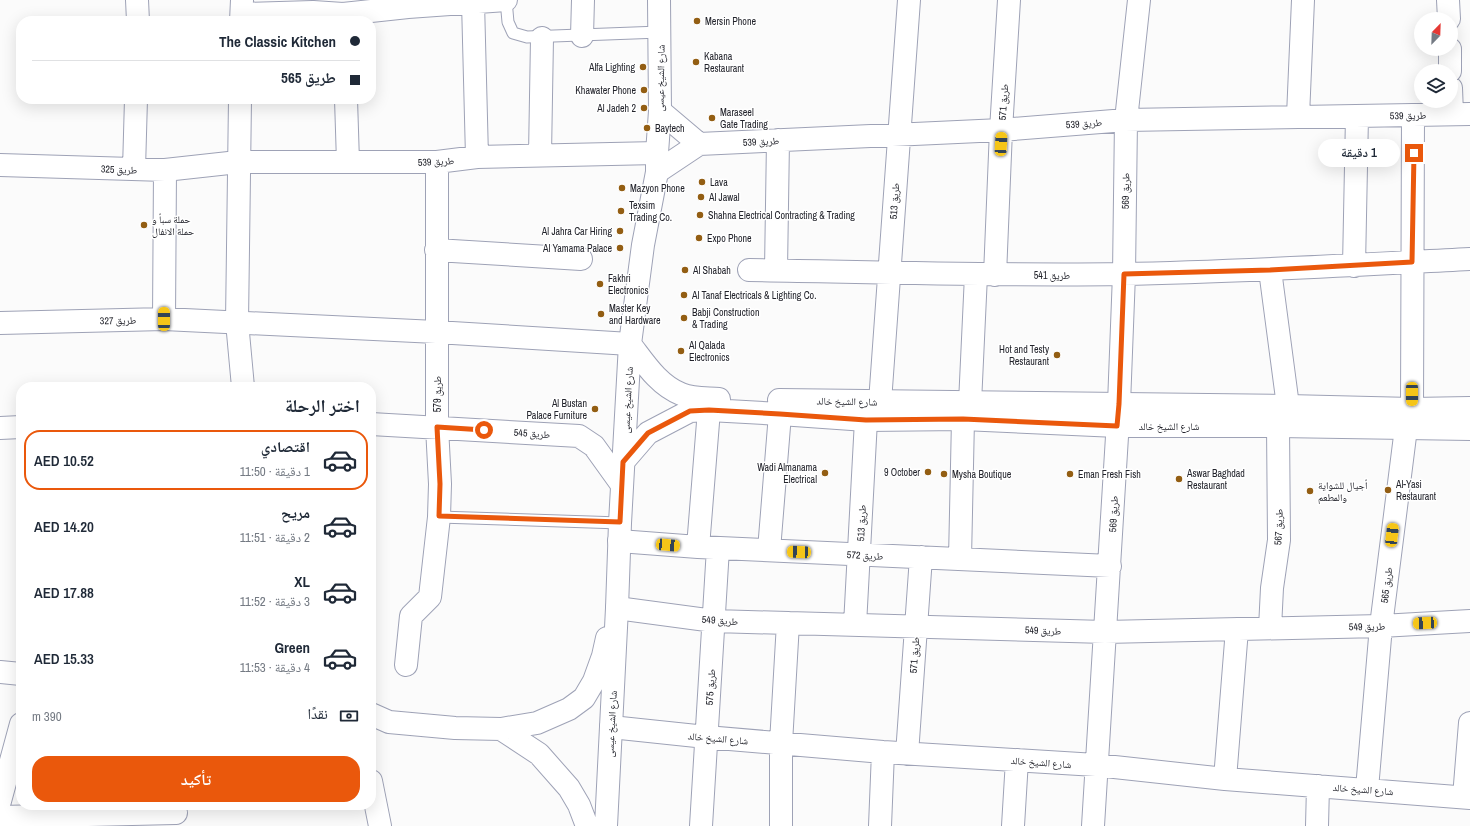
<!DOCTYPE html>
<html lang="ar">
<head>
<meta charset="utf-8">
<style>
	:root { --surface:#fff; --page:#f2f2f3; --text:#1f2937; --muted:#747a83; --line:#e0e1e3; --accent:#ea580c }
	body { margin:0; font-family:"Archivo Narrow","Noto Naskh Arabic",sans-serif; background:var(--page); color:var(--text); direction:rtl; height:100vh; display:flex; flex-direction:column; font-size:15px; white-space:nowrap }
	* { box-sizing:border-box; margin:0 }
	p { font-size:13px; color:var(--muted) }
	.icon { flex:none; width:22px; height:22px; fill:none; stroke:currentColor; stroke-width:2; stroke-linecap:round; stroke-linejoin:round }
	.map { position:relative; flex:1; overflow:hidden; direction:ltr }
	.drawer { position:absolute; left:16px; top:382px; width:360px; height:428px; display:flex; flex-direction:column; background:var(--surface); border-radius:16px; box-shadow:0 4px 16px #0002; direction:rtl }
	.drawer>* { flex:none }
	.banner { position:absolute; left:16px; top:16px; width:360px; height:88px; border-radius:16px; box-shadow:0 4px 16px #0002; direction:rtl; display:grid; align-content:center; height:88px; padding:0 16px; background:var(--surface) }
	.needle { width:26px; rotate:23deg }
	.tools { position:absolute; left:1414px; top:12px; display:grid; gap:8px }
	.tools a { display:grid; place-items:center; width:44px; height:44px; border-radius:50%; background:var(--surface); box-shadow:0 4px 16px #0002; font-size:20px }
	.end { position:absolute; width:18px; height:18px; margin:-9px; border:5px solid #ea580c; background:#fff; box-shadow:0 0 0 2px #fff }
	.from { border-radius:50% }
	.bubble { position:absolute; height:28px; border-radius:14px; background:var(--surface); box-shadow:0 4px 16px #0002; font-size:13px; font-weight:600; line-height:28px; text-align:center; direction:rtl }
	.car { position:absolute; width:12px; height:24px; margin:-12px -6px; border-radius:5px; box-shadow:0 0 3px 1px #0007; background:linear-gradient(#f5c518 24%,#345 0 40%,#f5c518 0 76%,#345 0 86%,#f5c518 0) }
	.banner b { display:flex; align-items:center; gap:14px; height:38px; font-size:15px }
	.banner b+b { border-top:1px solid var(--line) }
	.banner i { width:10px; height:10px; background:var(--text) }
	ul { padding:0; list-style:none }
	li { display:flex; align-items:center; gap:12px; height:60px; margin:0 8px 6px; padding:0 8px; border:2px solid transparent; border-radius:16px }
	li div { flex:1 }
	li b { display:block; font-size:15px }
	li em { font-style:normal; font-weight:600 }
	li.current { border-color:var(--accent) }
	li>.icon { width:36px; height:36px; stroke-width:1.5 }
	h2 { padding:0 16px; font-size:18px; line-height:48px }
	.pay { display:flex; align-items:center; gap:10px; height:44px; padding:0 16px; font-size:15px }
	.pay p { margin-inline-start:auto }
	.action { display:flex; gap:8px; margin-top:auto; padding:8px 16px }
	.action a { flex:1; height:46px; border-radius:16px; background:var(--accent); color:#fff; font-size:16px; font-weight:600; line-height:46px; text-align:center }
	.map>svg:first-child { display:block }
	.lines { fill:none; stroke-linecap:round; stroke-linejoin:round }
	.service-casing { stroke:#9ea2b6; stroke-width:13 }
	.minor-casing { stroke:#9ea2b6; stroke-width:24 }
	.tertiary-casing { stroke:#9ea2b6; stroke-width:24 }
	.service { stroke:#fff; stroke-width:11 }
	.minor { stroke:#fff; stroke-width:22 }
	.tertiary { stroke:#fff; stroke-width:22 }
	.route { stroke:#ea580c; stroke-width:5 }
	.poi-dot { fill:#935e13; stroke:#fff; stroke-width:1.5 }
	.labels { text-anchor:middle; stroke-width:3; stroke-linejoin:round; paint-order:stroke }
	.poi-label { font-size:10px; fill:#22232b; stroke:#fff; text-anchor:start }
	.street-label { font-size:10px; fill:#22232b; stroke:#fff }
</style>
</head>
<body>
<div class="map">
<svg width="1470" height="826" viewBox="0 0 1470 826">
	<rect width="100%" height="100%" fill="#fbfbfb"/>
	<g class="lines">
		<!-- service casing -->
		<g class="service-casing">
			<path id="service" d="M506,0L508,22L513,33L527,37L660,32
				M439,517L620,523"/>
		</g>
		<!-- minor casing -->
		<g class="minor-casing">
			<path id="minor" d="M137,0L138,21
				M1448,0L1449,19
				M473,2L477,157
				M242,14L313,12L343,14L408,7L506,0
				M582,36L583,0
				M1450,49V71
				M1451,88L1452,114
				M346,99L348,162
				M660,111L699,144
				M1298,116L1303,0
				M540,155L542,38
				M0,165L165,170L238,162H437L477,157L657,153
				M134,169L136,99
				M657,172L699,144L1001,130L1126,120L1470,114
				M436,250L581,259
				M1354,266L1357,116
				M749,270C874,272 998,276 1122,274C1238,272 1354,265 1470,259
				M776,270L778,140
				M1270,270L1288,406
				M995,275L1001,130L1009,0
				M164,319L165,170
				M0,323L164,319L436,332L630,344
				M880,402L909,0
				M970,403L976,275
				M1412,409L1413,115
				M371,424L579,436L594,446L622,485
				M0,428L21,427
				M619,541L698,547L1110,566
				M698,547L709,410
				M769,550L780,414
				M960,559L963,419
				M617,608L714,621L1105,632L1381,626L1470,621
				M855,625L866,420
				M1270,628L1272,588L1279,540L1278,426
				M406,665L411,616L430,597L439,517L440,484L437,427V162
				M0,672L21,674
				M611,727L706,737L883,752L1096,765L1225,779L1470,798
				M907,754L921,557
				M1225,779L1237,629
				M371,781L380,826
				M1367,789L1381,626L1406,428
				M1464,797L1470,723
				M0,801L21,724
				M0,817L176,813
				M701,826L718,548
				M781,826V743L788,623
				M880,826L883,752
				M1013,826L1017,760
				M1093,826L1119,404L1124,274L1126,120L1139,0
				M1317,826L1318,786"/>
		</g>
		<!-- tertiary casing -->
		<g class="tertiary-casing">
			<path id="tertiary" d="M241,21L242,0
				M240,99L237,322L243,387
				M630,344C644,362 658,385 681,394C692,399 707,398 719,399
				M779,400L1288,406L1412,409L1470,408
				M623,462L648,433L690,411L709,410L780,414L866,420L963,419L1117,426H1278L1470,429
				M371,714L389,722L455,728L501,729L537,723L569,709L584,698L594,681L603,656L607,638
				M501,729L539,754L569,788L579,805L587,826
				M606,826L617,608L620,523L630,344L643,245L657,172V153L660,111L659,0"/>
		</g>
		<!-- service -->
		<use href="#service" class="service"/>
		<!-- minor -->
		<use href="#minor" class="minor"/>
		<!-- tertiary -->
		<use href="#tertiary" class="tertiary"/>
	</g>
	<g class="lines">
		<!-- route -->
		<path class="route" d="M484,430L437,427L440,484L439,516L620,522L623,462L648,433L690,411L709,410L780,414L866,420L963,419L1117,426L1119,404L1124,274L1270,270L1412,262L1414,153"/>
	</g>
	<!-- markers -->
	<g class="poi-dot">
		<circle cx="697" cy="21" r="4"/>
		<circle cx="696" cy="62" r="4"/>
		<circle cx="643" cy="67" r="4"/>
		<circle cx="644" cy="90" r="4"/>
		<circle cx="644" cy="108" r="4"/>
		<circle cx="712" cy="118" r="4"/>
		<circle cx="647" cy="128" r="4"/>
		<circle cx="702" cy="182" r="4"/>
		<circle cx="622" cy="188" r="4"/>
		<circle cx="701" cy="197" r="4"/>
		<circle cx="621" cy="211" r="4"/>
		<circle cx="700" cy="215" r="4"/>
		<circle cx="144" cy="225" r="4"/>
		<circle cx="620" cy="231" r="4"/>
		<circle cx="699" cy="238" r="4"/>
		<circle cx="620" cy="248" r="4"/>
		<circle cx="685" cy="270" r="4"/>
		<circle cx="600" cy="284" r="4"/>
		<circle cx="684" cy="295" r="4"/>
		<circle cx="601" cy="314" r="4"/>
		<circle cx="684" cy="318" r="4"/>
		<circle cx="681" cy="351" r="4"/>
		<circle cx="1057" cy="355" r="4"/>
		<circle cx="595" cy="409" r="4"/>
		<circle cx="928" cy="472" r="4"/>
		<circle cx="825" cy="473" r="4"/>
		<circle cx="944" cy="474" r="4"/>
		<circle cx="1070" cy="474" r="4"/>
		<circle cx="1179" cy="479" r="4"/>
		<circle cx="1388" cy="490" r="4"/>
		<circle cx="1310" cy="491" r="4"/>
	</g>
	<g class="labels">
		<!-- poi labels -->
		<g class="poi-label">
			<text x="705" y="25">Mersin Phone</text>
			<text x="704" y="60">Kabana<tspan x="704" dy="12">Restaurant</tspan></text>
			<text x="635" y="71" text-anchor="end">Alfa Lighting</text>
			<text x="636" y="94" text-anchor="end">Khawater Phone</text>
			<text x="636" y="112" text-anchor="end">Al Jadeh 2</text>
			<text x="720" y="116">Maraseel<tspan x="720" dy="12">Gate Trading</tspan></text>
			<text x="655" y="132">Baytech</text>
			<text x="710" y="186">Lava</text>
			<text x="630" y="192">Mazyon Phone</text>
			<text x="709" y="201">Al Jawal</text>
			<text x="629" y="209">Texsim<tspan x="629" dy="12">Trading Co.</tspan></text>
			<text x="708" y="219">Shahna Electrical Contracting &amp; Trading</text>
			<text x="152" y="223">حملة سبأ و<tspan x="152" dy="12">حملة الانفال</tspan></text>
			<text x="612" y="235" text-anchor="end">Al Jahra Car Hiring</text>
			<text x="707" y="242">Expo Phone</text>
			<text x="612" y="252" text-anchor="end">Al Yamama Palace</text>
			<text x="693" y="274">Al Shabah</text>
			<text x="608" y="282">Fakhri<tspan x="608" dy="12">Electronics</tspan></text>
			<text x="692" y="299">Al Tanaf Electricals &amp; Lighting Co.</text>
			<text x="609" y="312">Master Key<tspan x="609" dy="12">and Hardware</tspan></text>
			<text x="692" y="316">Babji Construction<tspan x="692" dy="12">&amp; Trading</tspan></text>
			<text x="689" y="349">Al Qalada<tspan x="689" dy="12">Electronics</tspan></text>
			<text x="1049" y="353" text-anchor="end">Hot and Testy<tspan x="1049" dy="12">Restaurant</tspan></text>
			<text x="587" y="407" text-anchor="end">Al Bustan<tspan x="587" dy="12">Palace Furniture</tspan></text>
			<text x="817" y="471" text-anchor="end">Wadi Almanama<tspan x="817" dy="12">Electrical</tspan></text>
			<text x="920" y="476" text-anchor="end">9 October</text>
			<text x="1187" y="477">Aswar Baghdad<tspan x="1187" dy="12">Restaurant</tspan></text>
			<text x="952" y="478">Mysha Boutique</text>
			<text x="1078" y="478">Eman Fresh Fish</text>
			<text x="1396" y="488">Al-Yasi<tspan x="1396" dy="12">Restaurant</tspan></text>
			<text x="1318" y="489">أجيال للشواية<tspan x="1318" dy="12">والمطعم</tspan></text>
		</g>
		<!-- street labels -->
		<g class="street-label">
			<text transform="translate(660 78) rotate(-89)" y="4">شارع الشيخ عيسى</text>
			<text transform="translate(1003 102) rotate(-86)" y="4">طريق 571</text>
			<text transform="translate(1408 115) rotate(-1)" y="4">طريق 539</text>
			<text transform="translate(1084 123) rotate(-4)" y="4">طريق 539</text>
			<text transform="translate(761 141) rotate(-3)" y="4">طريق 539</text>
			<text transform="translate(436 161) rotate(-3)" y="4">طريق 539</text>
			<text transform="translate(119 169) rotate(2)" y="4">طريق 325</text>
			<text transform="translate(1125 191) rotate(-89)" y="4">طريق 569</text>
			<text transform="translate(894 201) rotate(-86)" y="4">طريق 513</text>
			<text x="1052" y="279">طريق 541</text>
			<text transform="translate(118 320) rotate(-1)" y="4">طريق 327</text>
			<text transform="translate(437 394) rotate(-90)" y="4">طريق 579</text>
			<text transform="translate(627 400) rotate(-87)" y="4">شارع الشيخ عيسى</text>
			<text transform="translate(847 401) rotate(1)" y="4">شارع الشيخ خالد</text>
			<text x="1169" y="430">شارع الشيخ خالد</text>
			<text transform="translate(532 433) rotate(4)" y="4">طريق 545</text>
			<text transform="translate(1113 514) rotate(-87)" y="4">طريق 569</text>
			<text transform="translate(861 523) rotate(-87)" y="4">طريق 513</text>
			<text transform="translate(1278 527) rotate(-88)" y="4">طريق 567</text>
			<text transform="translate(865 555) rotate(3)" y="4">طريق 572</text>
			<text transform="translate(1386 585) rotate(-83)" y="4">طريق 565</text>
			<text transform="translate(720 620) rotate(4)" y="4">طريق 549</text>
			<text transform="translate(1367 626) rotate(-1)" y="4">طريق 549</text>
			<text transform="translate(1043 630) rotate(2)" y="4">طريق 549</text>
			<text transform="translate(914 655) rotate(-86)" y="4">طريق 571</text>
			<text transform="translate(710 687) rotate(-86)" y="4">طريق 575</text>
			<text transform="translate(611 724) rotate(-87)" y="4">شارع الشيخ عيسى</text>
			<text transform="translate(718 738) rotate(5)" y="4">شارع الشيخ خالد</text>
			<text transform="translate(1041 762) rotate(4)" y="4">شارع الشيخ خالد</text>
			<text transform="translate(1363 789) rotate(4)" y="4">شارع الشيخ خالد</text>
		</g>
	</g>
</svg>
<div class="tools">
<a><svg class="needle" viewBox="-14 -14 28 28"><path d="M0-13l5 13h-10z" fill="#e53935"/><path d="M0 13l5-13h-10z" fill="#747a83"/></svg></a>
<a><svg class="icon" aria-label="layers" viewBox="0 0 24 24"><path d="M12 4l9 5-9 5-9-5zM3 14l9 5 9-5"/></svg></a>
</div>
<i class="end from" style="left:484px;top:430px"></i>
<i class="end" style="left:1414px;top:153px"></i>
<div class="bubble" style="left:1318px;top:139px;width:82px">1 دقيقة</div>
<i class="car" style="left:1001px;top:144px;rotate:3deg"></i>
<i class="car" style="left:164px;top:319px;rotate:0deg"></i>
<i class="car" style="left:1412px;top:394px;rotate:180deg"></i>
<i class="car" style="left:1392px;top:535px;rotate:7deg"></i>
<i class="car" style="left:668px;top:545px;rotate:95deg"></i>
<i class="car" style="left:799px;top:552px;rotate:272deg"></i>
<i class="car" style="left:1425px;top:623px;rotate:267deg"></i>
<div class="banner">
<b><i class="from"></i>The Classic Kitchen</b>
<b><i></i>طريق 565</b>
</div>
<section class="drawer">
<h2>اختر الرحلة</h2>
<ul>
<li class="current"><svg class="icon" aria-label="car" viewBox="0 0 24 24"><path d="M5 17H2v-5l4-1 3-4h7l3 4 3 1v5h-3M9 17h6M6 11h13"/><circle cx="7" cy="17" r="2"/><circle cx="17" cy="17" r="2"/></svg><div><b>اقتصادي</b><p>1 دقيقة · 11:50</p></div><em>AED 10.52</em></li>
<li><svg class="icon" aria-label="car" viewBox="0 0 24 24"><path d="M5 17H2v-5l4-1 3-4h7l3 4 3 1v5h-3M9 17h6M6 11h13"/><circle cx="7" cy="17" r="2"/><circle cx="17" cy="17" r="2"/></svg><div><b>مريح</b><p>2 دقيقة · 11:51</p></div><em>AED 14.20</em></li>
<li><svg class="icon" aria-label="car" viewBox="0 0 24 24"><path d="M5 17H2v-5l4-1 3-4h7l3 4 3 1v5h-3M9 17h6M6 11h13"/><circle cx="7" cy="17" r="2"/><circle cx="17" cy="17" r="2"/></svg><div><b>XL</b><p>3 دقيقة · 11:52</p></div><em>AED 17.88</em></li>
<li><svg class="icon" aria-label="car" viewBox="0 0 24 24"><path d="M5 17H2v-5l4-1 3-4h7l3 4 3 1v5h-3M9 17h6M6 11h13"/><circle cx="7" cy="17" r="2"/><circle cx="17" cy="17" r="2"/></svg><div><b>Green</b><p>4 دقيقة · 11:53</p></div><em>AED 15.33</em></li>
</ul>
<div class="pay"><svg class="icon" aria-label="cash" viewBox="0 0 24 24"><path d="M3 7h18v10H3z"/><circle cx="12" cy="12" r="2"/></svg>نقدًا<p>390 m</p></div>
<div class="action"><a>تأكيد</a></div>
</section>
</div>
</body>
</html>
